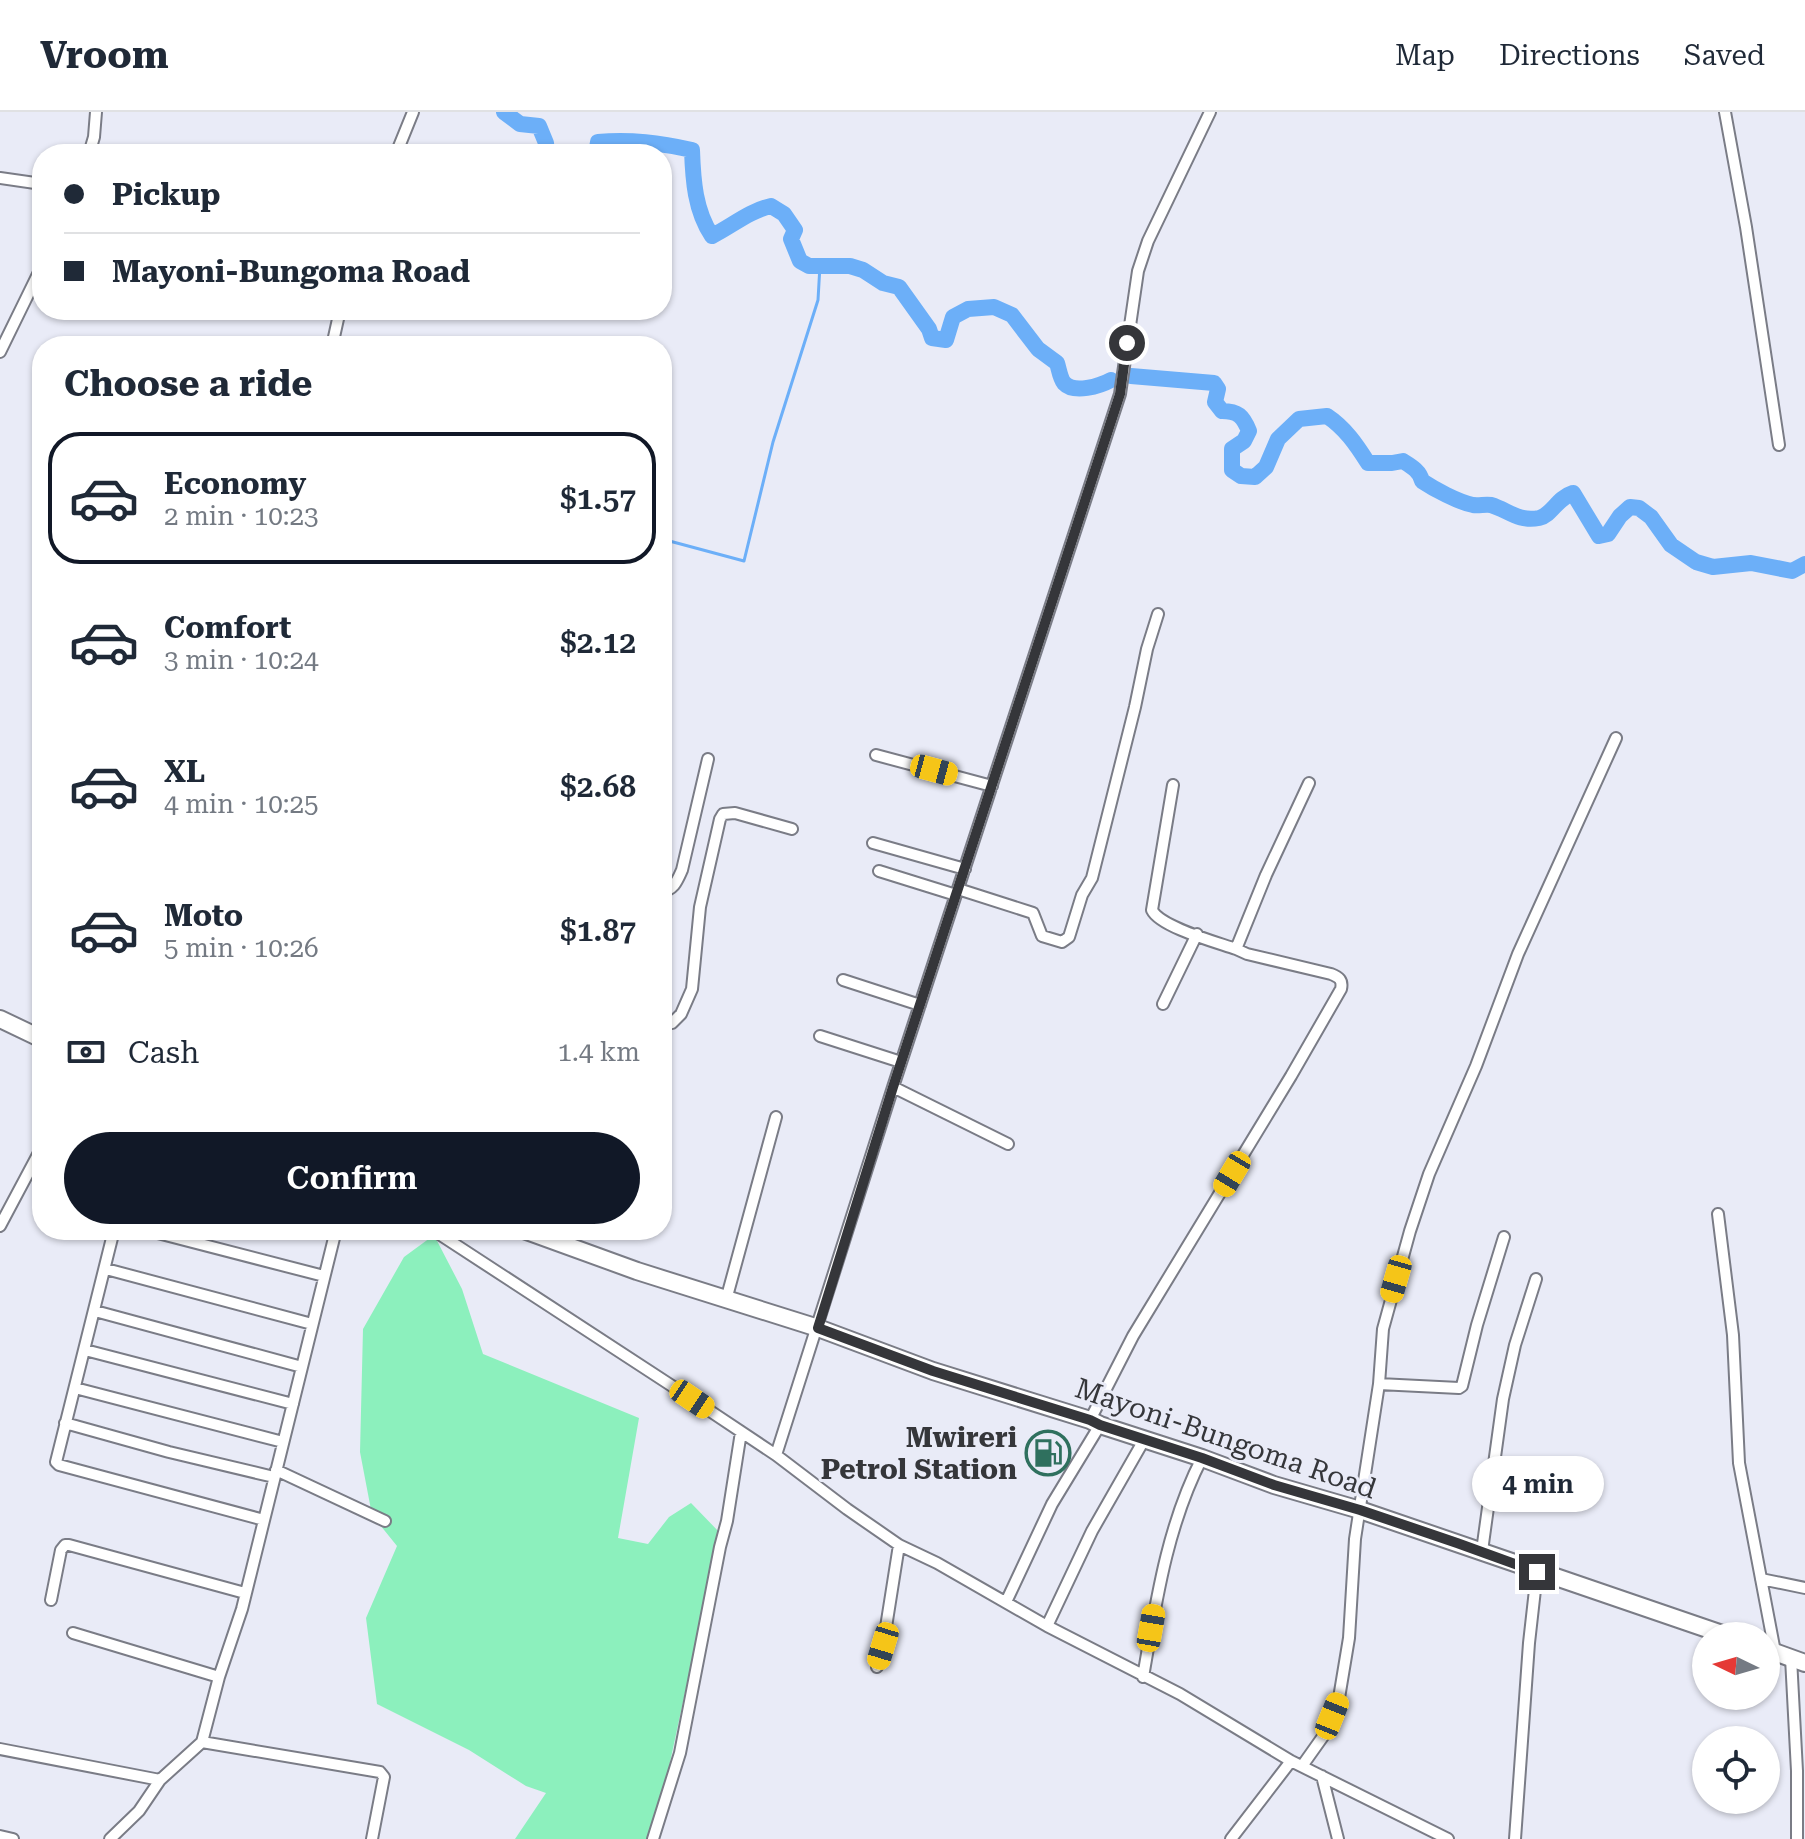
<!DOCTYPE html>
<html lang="en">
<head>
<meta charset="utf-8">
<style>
	:root { --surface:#fff; --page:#f6f6f7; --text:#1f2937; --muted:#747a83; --line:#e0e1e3; --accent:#111827 }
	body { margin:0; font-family:"Roboto Serif",serif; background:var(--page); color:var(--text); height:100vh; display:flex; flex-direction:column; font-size:30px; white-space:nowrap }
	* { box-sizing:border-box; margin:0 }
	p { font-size:26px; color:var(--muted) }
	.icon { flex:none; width:44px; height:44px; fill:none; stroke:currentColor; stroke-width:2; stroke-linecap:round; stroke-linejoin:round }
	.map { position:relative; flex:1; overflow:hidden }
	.panel { position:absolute; left:32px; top:224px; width:640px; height:904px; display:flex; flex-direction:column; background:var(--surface); border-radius:32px; box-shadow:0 2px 6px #0004 }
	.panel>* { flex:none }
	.banner { position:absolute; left:32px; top:32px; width:640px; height:176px; border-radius:32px; box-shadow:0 2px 6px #0004; display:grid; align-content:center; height:176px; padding:0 32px; background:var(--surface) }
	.needle { width:52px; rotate:275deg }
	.controls { position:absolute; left:1692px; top:1510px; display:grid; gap:16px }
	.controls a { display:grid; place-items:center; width:88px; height:88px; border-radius:50%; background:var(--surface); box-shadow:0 2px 6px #0004; font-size:40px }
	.end { position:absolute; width:36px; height:36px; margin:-18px; border:10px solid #35363a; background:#fff; box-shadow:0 0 0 4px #fff }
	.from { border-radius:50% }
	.bubble { position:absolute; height:56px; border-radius:28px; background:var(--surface); box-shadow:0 2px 6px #0004; font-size:26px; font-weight:600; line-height:56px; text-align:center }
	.car { position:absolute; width:24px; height:48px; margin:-24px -12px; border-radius:10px; box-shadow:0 0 6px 2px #0007; background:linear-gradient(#f5c518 24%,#345 0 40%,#f5c518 0 76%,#345 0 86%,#f5c518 0) }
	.banner b { display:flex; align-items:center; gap:28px; height:76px; font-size:30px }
	.banner b+b { border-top:2px solid var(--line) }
	.banner i { width:20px; height:20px; background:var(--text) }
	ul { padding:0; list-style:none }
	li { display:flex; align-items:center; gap:24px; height:132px; margin:0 16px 12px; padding:0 16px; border:4px solid transparent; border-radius:32px }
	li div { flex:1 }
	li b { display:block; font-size:30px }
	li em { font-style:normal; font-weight:600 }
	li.active { border-color:var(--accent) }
	li>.icon { width:72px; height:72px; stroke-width:1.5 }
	h2 { padding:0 32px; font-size:36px; line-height:96px }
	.pay { display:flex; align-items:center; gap:20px; height:88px; padding:0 32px; font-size:30px }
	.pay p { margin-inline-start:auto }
	.button { display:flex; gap:16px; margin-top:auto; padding:16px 32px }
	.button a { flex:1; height:92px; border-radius:48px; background:var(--accent); color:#fff; font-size:32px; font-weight:600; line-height:92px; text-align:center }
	header { display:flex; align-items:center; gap:48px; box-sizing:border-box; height:112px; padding:0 40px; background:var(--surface); border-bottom:2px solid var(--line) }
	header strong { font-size:38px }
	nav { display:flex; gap:44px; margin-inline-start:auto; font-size:28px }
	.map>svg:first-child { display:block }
	.green { fill:#8cf0bd }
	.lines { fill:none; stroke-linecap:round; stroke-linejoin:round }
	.stream { stroke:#6caff8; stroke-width:3 }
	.river { stroke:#6caff8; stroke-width:16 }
	.minor-casing { stroke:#7a7c86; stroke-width:14 }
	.primary-casing { stroke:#7a7c86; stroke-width:20 }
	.minor { stroke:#fff; stroke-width:10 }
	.primary { stroke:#fff; stroke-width:16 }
	.route { stroke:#35363a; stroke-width:10 }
	.labels { text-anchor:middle; stroke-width:6; stroke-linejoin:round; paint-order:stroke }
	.poi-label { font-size:28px; font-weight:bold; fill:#35363a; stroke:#e9ebf7; text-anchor:end }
	.street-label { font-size:28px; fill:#35363a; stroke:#e9ebf7 }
</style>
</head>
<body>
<header>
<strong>Vroom</strong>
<nav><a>Map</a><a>Directions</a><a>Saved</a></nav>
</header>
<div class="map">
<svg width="1805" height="1727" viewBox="0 0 1805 1727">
	<rect width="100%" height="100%" fill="#e9ebf7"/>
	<!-- green -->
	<path class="green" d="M434,1123L462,1177L483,1242L639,1306L618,1426L648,1432L669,1405L691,1391L722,1423L707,1478L657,1711L650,1727H515L546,1681L526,1674L469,1638L377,1592L366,1506L397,1434L372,1403L360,1340L363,1217L404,1145Z"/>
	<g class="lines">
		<!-- stream -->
		<path class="stream" d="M662,427L744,449L773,330L818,188L820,153"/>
		<!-- river -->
		<path class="river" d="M504,0L520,12L539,14L546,31L547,42
			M596,42L598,30C631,27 660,31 692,38C693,68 695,99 712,124C732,114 749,99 771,94L784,102L795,118L791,127L800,149L809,154H850L863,158L883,171L899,175L929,217L932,226L946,228L953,205L968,197L994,195L1012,203L1038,237L1057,251C1059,257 1060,266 1064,271C1074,282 1100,274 1111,268
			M1131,264L1214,271L1218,277L1215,290L1222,299C1238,299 1243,304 1249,319L1244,329L1232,337V358L1241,364L1255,365L1266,355L1278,327L1299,307L1327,304C1345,316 1356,332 1368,351H1392L1403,349C1411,354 1420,359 1422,369C1434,377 1458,390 1473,393C1479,394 1485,392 1491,393C1508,398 1518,410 1539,406C1552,403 1557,386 1573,381L1599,424L1608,422L1620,404L1630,395L1639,396L1651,405L1671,433L1696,450L1713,455L1751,451L1792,459L1805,452"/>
		<!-- minor casing -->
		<g class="minor-casing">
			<path id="minor" d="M1725,0L1746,115L1779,333
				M89,42L94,25L96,0
				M396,42L413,0
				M0,66L42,72
				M332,234L340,198
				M0,240L42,154
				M876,643L992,674
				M1173,673L1152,798C1160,815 1216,830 1236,837
				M873,731L965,757
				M879,759L956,783
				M958,777L1033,801L1042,824L1062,830L1069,825L1082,783L1092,766L1135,595L1147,537L1158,502
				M662,779C674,778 677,769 682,758L708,647
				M843,868L920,893
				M1163,892L1197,822
				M662,913L672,911L681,902L692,877L700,795L720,707L723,702L735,701L792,717
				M820,924L901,950
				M893,975L1008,1032
				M1718,1102L1733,1223L1739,1351L1775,1540
				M0,1114L42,1035
				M114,1118L56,1350L59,1353L264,1408
				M146,1118L324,1164
				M433,1118L692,1287L776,1343L847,1397L899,1433L937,1451L1047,1514L1180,1582L1291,1649L1448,1727
				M106,1157L312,1212
				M726,1188L776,1005
				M95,1199L302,1255
				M85,1238L293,1292
				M1379,1272L1459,1276L1462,1274L1477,1213L1504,1125
				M75,1276L283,1330
				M1090,1308L1133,1224L1291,964L1341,877C1343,868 1339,865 1331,862L1247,842L1236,837L1266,763L1309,671
				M65,1311L169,1340L274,1365
				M776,1343L893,975L1120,282L1138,159L1148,129L1210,0
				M276,1358L385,1409
				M1482,1439L1503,1287L1515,1233L1536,1167
				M1761,1467L1805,1476
				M51,1488L61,1438L65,1433H69L245,1481
				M1006,1490L1052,1392L1100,1313
				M1047,1514L1092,1419L1144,1328
				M73,1521L219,1565
				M1791,1546L1797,1659V1727
				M877,1555L883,1534L899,1433
				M1143,1565C1156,1490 1167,1414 1202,1346
				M202,1630L380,1660L384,1665L372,1727
				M0,1637L160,1668
				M1302,1654L1324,1623L1339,1586L1349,1526L1355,1427L1379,1272L1383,1217L1410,1119L1429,1062L1476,954L1518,842L1616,626
				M1322,1664L1338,1727
				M0,1724L13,1727
				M110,1727L139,1699L160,1668L202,1630L219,1565L242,1497L336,1118
				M653,1727L680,1641L720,1435L727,1409L741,1320
				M1231,1727L1291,1649
				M1515,1727L1529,1531L1537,1460"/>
		</g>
		<!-- primary casing -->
		<g class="primary-casing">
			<path id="primary" d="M0,907L42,927
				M524,1118L637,1159L818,1216L933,1259L1090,1308L1100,1313L1202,1346L1274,1373L1360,1398L1728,1524
				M1766,1537L1805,1551"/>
		</g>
		<!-- minor -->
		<use href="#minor" class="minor"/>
		<!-- primary -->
		<use href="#primary" class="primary"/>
	</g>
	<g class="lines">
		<!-- route -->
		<path class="route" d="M1127,231L1120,282L893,975L818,1216L933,1259L1090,1308L1100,1313L1202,1346L1274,1373L1360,1398L1457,1431L1537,1460"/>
	</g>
	<!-- icons -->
	<defs>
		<g id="fuel-ring" transform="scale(2.3)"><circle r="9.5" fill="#e9ebf7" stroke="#2f705e" stroke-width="1.5"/><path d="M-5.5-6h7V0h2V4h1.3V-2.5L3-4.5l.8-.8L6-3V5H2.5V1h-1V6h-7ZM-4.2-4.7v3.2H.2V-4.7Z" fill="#2f705e"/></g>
	</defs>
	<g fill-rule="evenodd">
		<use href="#fuel-ring" x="1048" y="1341"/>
	</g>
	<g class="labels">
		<!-- poi labels -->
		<g class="poi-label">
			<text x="1017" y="1335">Mwireri<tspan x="1017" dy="32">Petrol Station</tspan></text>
		</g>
		<!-- street labels -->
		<g class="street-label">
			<text transform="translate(1226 1326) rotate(19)" y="10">Mayoni-Bungoma Road</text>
		</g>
	</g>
</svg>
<div class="controls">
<a><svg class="needle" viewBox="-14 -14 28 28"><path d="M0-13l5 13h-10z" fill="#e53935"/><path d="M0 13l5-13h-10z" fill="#747a83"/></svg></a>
<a><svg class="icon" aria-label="locate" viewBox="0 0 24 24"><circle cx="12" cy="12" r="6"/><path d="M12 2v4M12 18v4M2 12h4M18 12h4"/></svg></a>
</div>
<i class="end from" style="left:1127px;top:231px"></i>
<i class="end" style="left:1537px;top:1460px"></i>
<div class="bubble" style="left:1472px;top:1344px;width:132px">4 min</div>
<i class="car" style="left:934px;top:658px;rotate:105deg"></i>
<i class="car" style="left:1232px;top:1062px;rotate:211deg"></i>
<i class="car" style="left:1396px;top:1167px;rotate:196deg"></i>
<i class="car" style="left:692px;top:1287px;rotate:124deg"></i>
<i class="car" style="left:1151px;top:1516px;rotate:10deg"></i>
<i class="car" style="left:883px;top:1534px;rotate:197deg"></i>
<i class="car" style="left:1332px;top:1604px;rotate:22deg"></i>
<div class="banner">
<b><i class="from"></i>Pickup</b>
<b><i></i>Mayoni-Bungoma Road</b>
</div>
<section class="panel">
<h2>Choose a ride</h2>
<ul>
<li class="active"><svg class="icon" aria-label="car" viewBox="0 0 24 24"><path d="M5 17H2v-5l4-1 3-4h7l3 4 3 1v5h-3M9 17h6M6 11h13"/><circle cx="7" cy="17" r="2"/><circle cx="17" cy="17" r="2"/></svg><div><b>Economy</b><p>2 min · 10:23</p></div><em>$1.57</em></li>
<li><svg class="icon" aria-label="car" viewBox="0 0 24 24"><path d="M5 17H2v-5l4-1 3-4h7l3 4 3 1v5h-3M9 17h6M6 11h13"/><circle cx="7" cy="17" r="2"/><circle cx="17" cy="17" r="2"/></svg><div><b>Comfort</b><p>3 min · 10:24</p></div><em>$2.12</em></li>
<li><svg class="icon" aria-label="car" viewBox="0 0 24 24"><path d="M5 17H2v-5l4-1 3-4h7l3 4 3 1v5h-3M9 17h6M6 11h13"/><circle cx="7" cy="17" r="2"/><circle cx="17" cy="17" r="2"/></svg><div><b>XL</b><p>4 min · 10:25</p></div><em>$2.68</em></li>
<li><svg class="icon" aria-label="car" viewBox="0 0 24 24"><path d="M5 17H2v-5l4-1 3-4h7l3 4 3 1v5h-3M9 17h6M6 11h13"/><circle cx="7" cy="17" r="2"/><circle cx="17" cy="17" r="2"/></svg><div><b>Moto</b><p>5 min · 10:26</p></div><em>$1.87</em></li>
</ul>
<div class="pay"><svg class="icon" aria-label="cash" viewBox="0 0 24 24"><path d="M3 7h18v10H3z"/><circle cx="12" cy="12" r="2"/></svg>Cash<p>1.4 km</p></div>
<div class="button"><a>Confirm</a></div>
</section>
</div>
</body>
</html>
